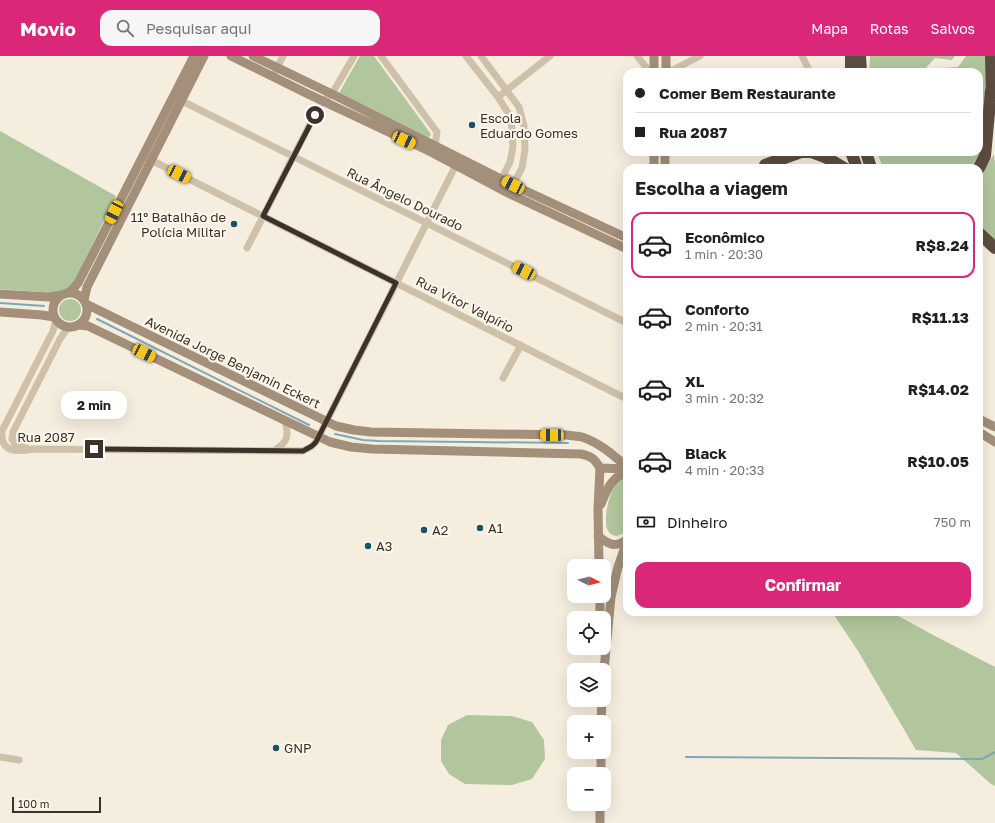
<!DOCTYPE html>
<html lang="pt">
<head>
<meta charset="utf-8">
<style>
	:root { --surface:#fff; --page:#f6f6f6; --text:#202124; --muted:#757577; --line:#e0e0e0; --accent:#db2777 }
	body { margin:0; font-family:"Golos Text",sans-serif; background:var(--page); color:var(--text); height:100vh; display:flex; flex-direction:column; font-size:15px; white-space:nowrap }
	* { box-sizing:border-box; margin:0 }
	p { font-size:13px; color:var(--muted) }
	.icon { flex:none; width:22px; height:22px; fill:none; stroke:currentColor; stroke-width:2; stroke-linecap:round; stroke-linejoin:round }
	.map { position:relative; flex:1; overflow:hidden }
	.side { position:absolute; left:623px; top:108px; width:360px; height:452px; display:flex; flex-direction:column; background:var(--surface); border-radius:12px; box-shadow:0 4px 16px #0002 }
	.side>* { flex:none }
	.top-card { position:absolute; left:623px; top:12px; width:360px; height:88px; border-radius:12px; box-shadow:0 4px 16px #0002; display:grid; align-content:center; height:88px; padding:0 12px; background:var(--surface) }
	.needle { width:26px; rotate:96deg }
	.tools { position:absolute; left:567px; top:503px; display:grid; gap:8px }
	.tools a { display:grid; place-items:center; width:44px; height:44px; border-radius:8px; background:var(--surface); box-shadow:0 4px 16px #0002; font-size:20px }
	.scale { position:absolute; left:12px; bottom:10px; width:89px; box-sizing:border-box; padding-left:4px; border:2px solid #3c3229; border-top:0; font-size:11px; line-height:14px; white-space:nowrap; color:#3c3229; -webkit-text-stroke:3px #fcf7ec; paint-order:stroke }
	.end { position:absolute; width:18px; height:18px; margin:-9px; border:5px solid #3c3229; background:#fff; box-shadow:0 0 0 2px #fff }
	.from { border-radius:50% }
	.bubble { position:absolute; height:28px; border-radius:12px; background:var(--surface); box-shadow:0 4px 16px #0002; font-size:13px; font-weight:700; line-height:28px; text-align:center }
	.car { position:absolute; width:12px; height:24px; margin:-12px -6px; border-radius:5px; box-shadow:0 0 3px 1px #0007; background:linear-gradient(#f5c518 24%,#345 0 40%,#f5c518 0 76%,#345 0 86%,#f5c518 0) }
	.top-card b { display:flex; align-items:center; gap:14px; height:38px; font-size:15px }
	.top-card b+b { border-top:1px solid var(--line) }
	.top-card i { width:10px; height:10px; background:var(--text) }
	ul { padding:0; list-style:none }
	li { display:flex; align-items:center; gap:12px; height:66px; margin:0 8px 6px; padding:0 4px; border:2px solid transparent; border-radius:12px }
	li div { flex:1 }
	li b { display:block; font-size:15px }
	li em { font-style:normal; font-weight:700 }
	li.selected { border-color:var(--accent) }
	li>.icon { width:36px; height:36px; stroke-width:1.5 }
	h2 { padding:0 12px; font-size:18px; line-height:48px }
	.pay { display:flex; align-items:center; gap:10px; height:44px; padding:0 12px; font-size:15px }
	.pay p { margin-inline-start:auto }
	.action { display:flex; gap:8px; margin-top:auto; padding:8px 12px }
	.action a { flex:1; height:46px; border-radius:12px; background:var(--accent); color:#fff; font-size:16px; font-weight:700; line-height:46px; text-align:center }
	header { display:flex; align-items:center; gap:24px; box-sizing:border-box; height:56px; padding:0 20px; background:var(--accent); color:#fff }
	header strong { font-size:19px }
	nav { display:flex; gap:22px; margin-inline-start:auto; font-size:14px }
	.search { width:280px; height:36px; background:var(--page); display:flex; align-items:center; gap:10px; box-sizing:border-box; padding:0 14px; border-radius:12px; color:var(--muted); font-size:15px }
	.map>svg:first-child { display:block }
	.green { fill:#b2c69d }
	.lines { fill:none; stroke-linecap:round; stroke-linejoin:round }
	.stream { stroke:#7baab5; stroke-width:2 }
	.street { stroke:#cfc0a9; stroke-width:7 }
	.secondary { stroke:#a38f7a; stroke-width:9 }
	.highway { stroke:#5d4d40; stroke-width:12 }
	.route { stroke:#3c3229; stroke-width:5 }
	.poi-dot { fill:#1a5362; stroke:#fcf7ec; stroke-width:1.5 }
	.labels { text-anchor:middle; stroke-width:4; stroke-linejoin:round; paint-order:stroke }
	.poi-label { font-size:13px; fill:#3c3229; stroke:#fcf7ec; text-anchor:start }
	.street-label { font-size:13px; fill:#3c3229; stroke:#fcf7ec }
</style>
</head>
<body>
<header>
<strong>Movio</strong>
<div class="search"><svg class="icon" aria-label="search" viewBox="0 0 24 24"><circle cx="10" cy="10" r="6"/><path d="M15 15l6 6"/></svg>Pesquisar aqui</div>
<nav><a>Mapa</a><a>Rotas</a><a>Salvos</a></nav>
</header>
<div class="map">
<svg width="995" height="767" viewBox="0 0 995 767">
	<rect width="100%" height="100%" fill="#f5eedf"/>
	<!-- green -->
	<path class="green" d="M360,0H374L431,78L429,82L339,37Z
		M870,0H955L952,4L935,2L922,16H869Z
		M966,0H987V36L982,95L975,112H883L877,96H979V16H937L940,12L958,11Z
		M0,75L116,140L73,228L64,234L55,237L0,233Z
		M994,98L995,109V186L979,173V122Z
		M59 254a11 11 0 1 1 22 0a11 11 0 1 1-22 0Z
		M627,419V471L623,478L616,480C612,479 610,478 608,475C602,464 610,432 619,423C621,421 624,420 627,419Z
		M832,556H891L935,580L995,611V730L991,728L956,697L916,694L858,595Z
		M467,659L512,660L532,666L544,684L545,703L532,723L512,729L465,728L449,718L441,705V684L448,669Z"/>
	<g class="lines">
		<!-- stream -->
		<path class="stream" d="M0,247L44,250
			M97,263L309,369
			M335,378L363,384L378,385L568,387
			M686,701L982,703L995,696"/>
		<!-- street -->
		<path class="street" d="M381,0L437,76L435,90L433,93
			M466,0L498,41L508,57L512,71L513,91L510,106L500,126
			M481,0L519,51L524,70L525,93L522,112L510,134
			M637,0L650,16
			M802,0L810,16
			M669,16L700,0
			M273,20L283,0
			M498,41L550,0
			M178,43L627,267
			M147,102L627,343
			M247,192L293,101L322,45L332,38L354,0
			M56,264L53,275L2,375C0,397 17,396 33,393L303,395L312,390L316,386L456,109
			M503,322L521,289
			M27,392L15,388L12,383L13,376L60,283L66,274L73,271
			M275,394C288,386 289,379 285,365
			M0,701L19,704"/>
		<!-- secondary -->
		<path class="secondary" d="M231,0L308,38L431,96L508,137L627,193
			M253,0L332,38L513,129L627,182
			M654,0V16
			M666,0V16
			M654,112V96
			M665,112V96
			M53 254a17 17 0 1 1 34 0a17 17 0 1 1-34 0Z
			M67,237L72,234L78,227L194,0
			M0,238L48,241L62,239
			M84,244L87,231L204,0
			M86,248L336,370L354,374L371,376L567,379C572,380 578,380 582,381C600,387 613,399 627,411
			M0,256L42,259L54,261
			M79,269L88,270L330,386L351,391L372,393L581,398C591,400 595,403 600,412
			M979,363L995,371
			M979,376L995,386
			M600,412L627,413
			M601,448C608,431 610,424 627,415
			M598,480C608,488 616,493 627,483
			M599,510L598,453L600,412
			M600,540V562
			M604,614L611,541L618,511L627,485
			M601,666L602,644
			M601,718V696
			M600,767V748"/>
		<!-- highway -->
		<path class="highway" d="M860,0L861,16
			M991,0L992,41
			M851,16V0
			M851,96L857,112
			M866,96L871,112
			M765,109L801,96H811L827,102L844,112
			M979,112L985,100L991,35
			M979,177L995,192"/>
	</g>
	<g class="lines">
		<!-- route -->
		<path class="route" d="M94,393L303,395L312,390L316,386L396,227L263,160L315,59"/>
	</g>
	<!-- markers -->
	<g class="poi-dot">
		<circle cx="472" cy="69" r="4"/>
		<circle cx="234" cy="168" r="4"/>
		<circle cx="480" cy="472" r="4"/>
		<circle cx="424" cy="474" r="4"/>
		<circle cx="368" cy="490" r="4"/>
		<circle cx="276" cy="692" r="4"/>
	</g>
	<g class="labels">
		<!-- poi labels -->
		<g class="poi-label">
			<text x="480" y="67">Escola<tspan x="480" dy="15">Eduardo Gomes</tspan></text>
			<text x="226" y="166" text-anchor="end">11º Batalhão de<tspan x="226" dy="15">Polícia Militar</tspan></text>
			<text x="488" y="477">A1</text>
			<text x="432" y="479">A2</text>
			<text x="376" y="495">A3</text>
			<text x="284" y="697">GNP</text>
		</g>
		<!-- street labels -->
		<g class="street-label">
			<text transform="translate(405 143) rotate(26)" y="5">Rua Ângelo Dourado</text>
			<text transform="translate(465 248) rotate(27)" y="5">Rua Vítor Valpírio</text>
			<text transform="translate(233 306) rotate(26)" y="5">Avenida Jorge Benjamin Eckert</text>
			<text x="46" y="386">Rua 2087</text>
		</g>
	</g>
</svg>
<div class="tools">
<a><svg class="needle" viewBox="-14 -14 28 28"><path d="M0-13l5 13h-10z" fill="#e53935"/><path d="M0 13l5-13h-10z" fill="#757577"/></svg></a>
<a><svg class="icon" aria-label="locate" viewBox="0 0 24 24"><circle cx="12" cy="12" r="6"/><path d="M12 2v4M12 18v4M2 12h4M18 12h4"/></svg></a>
<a><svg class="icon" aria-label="layers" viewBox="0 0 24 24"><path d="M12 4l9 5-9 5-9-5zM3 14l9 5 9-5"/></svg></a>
<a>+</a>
<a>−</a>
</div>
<div class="scale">100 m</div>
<i class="end from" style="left:315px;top:59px"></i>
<i class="end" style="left:94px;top:393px"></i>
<div class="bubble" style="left:61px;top:335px;width:66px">2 min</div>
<i class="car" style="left:404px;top:84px;rotate:115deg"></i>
<i class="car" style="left:179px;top:118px;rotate:116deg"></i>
<i class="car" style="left:513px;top:129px;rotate:297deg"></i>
<i class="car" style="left:114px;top:156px;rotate:207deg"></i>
<i class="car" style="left:524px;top:215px;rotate:297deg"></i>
<i class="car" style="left:144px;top:297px;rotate:116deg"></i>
<i class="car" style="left:552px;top:379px;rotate:271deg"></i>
<div class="top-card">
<b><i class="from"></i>Comer Bem Restaurante</b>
<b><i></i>Rua 2087</b>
</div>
<section class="side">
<h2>Escolha a viagem</h2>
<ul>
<li class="selected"><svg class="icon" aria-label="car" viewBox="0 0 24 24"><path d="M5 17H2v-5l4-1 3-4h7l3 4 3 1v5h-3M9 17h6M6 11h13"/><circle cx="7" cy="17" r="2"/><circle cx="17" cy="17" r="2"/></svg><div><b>Econômico</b><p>1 min · 20:30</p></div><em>R$8.24</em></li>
<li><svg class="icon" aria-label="car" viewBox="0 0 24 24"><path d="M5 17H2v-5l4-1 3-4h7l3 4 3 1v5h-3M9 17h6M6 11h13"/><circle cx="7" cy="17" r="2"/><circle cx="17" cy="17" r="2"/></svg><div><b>Conforto</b><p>2 min · 20:31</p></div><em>R$11.13</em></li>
<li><svg class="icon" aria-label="car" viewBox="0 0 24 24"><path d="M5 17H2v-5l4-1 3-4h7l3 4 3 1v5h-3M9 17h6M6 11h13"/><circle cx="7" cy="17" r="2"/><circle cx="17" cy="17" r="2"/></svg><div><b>XL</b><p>3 min · 20:32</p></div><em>R$14.02</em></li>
<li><svg class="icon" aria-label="car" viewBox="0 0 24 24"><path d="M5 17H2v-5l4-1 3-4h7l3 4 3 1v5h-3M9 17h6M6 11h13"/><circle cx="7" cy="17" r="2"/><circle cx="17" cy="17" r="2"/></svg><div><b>Black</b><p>4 min · 20:33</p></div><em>R$10.05</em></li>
</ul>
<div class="pay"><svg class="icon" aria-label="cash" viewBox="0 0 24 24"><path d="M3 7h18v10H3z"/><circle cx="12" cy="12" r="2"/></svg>Dinheiro<p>750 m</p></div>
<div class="action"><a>Confirmar</a></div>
</section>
</div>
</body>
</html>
